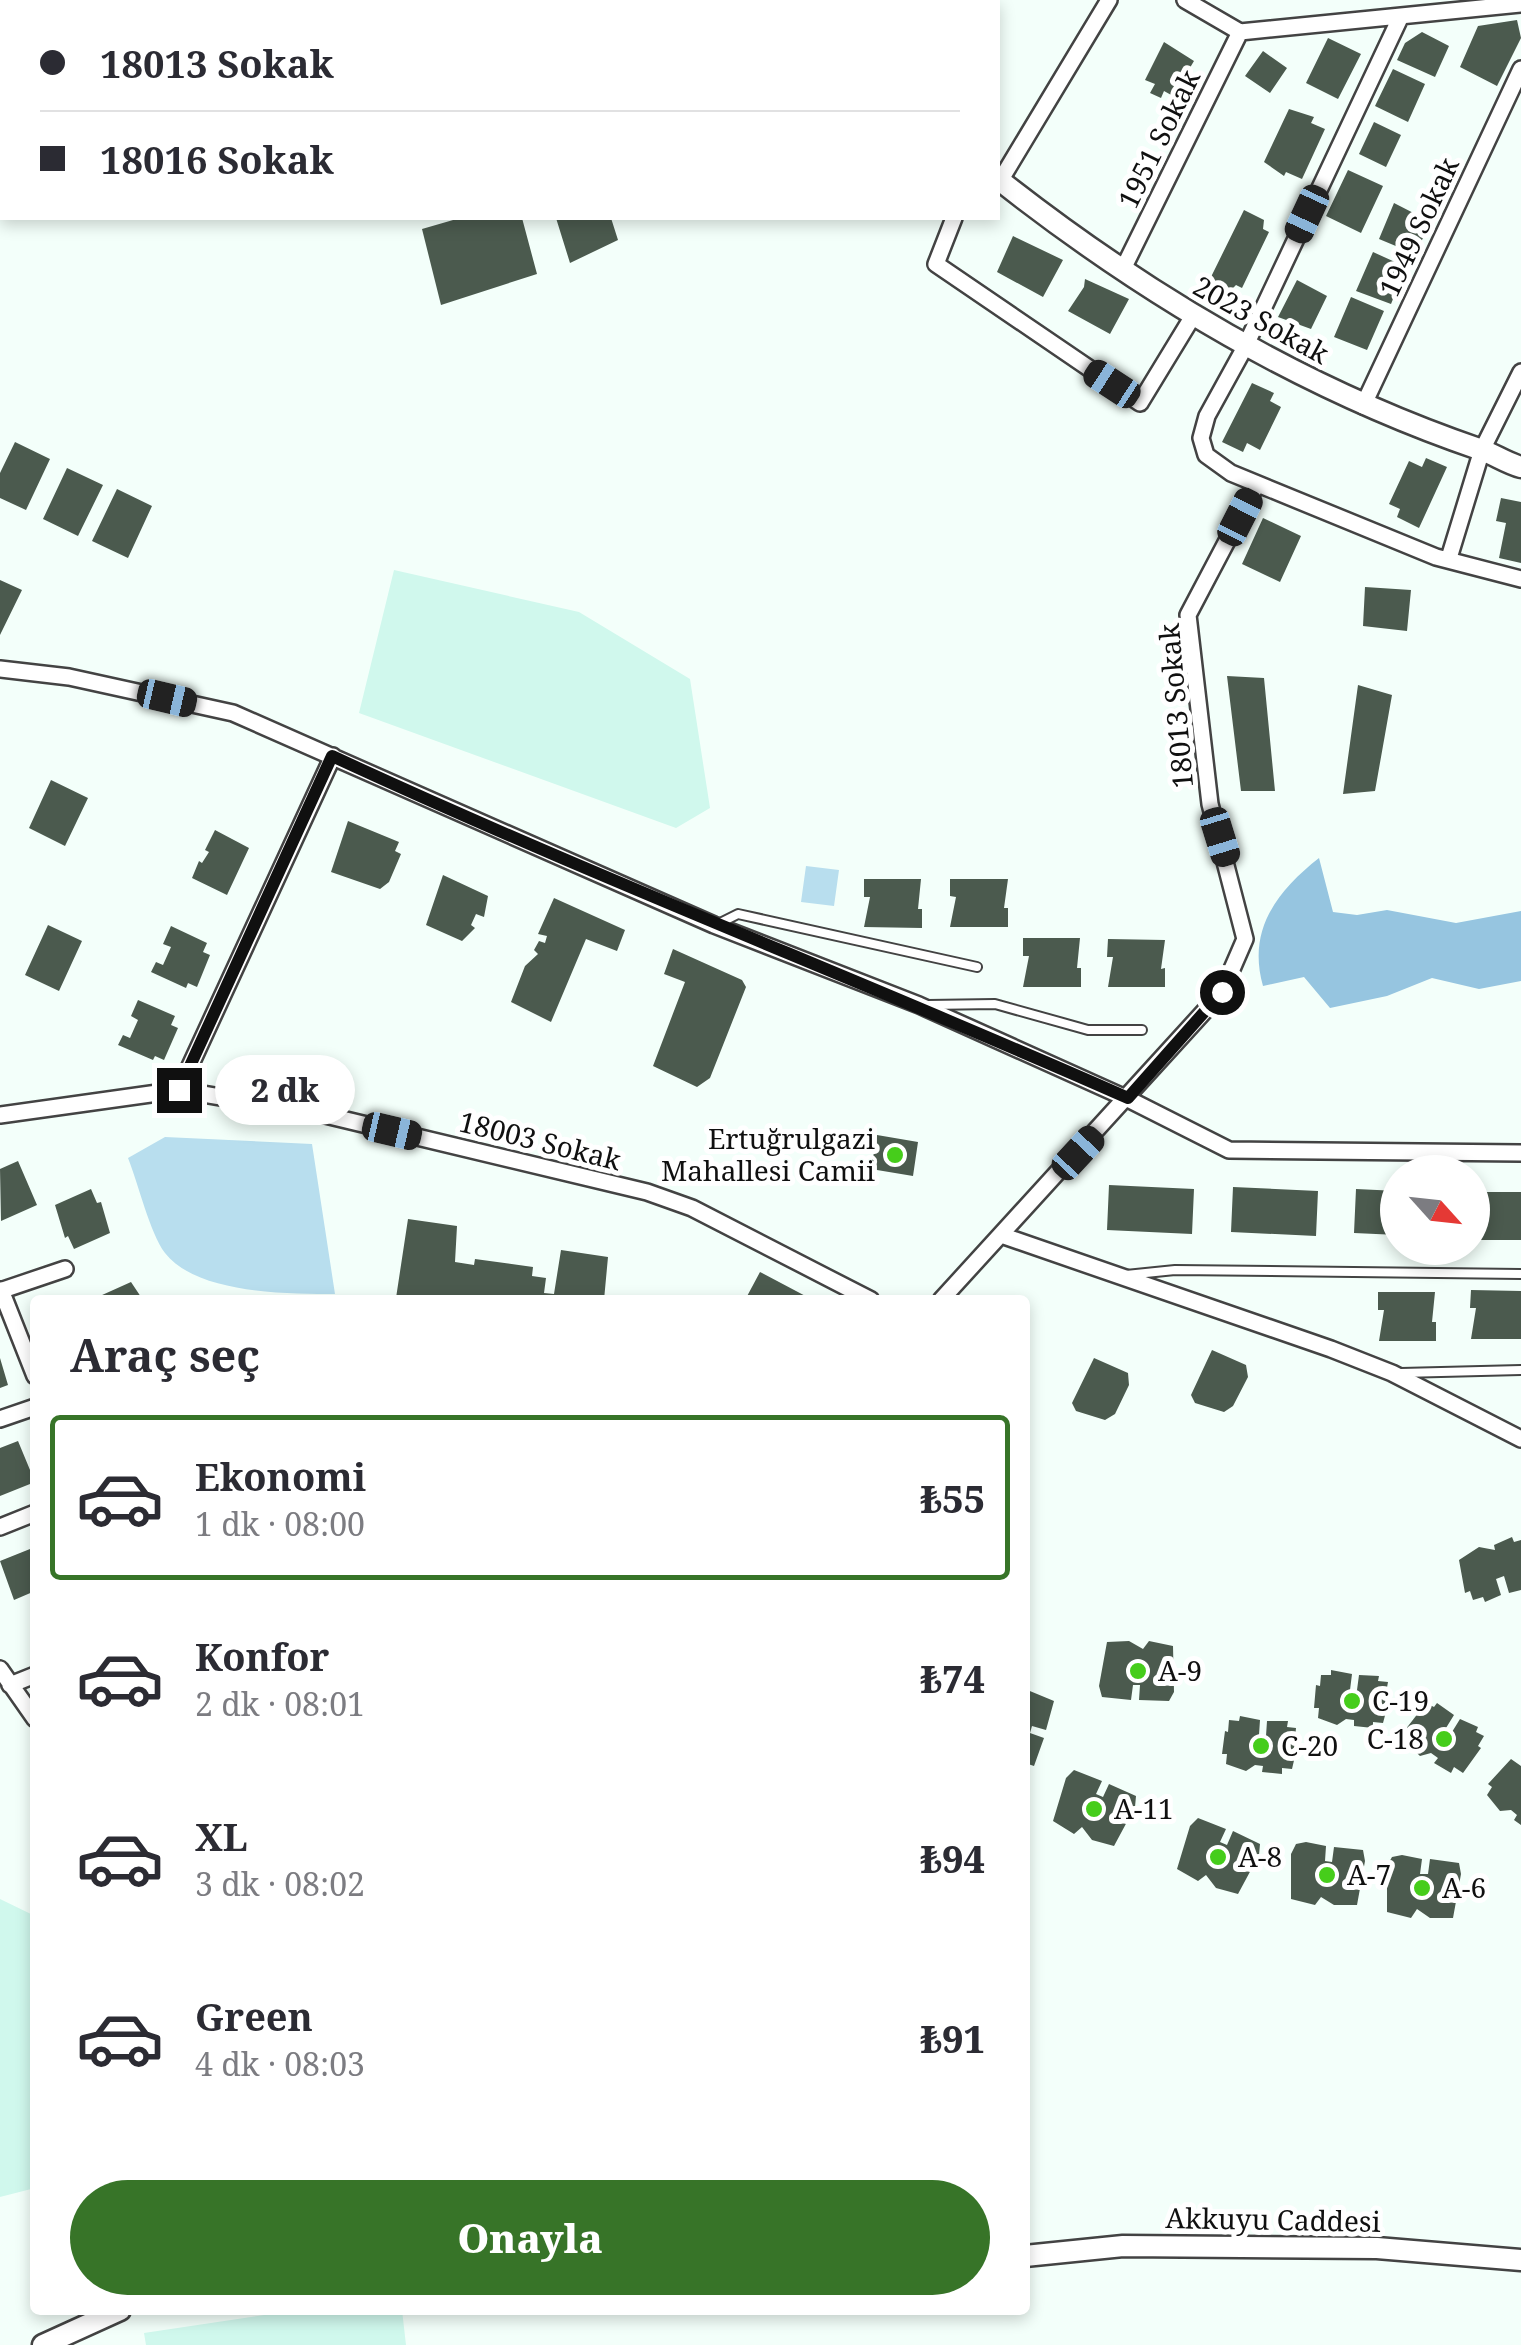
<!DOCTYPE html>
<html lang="tr">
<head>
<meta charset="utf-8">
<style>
	:root { --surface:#fff; --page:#f7f7f7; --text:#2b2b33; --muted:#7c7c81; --line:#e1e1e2; --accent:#377428 }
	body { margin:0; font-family:"Noto Serif",serif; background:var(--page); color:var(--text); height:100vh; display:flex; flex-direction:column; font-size:38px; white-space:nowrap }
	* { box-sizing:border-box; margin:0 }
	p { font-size:32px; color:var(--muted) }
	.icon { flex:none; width:55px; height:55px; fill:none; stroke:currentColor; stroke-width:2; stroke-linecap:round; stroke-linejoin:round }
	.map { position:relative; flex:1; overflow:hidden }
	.panel { position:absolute; left:30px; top:1295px; width:1000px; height:1020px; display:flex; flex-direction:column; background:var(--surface); border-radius:10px; box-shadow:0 5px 15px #0003 }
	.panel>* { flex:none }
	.guide { position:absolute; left:0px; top:0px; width:1000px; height:220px; box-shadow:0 5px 15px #0003; display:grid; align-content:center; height:220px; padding:0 40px; background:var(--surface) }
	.needle { width:65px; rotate:117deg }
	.controls { position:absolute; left:1380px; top:1155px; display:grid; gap:20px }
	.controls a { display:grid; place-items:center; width:110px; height:110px; border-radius:50%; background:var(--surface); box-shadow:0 5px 15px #0003; font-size:50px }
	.end { position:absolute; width:45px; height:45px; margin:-22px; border:12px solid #101010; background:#fff; box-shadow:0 0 0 5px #fff }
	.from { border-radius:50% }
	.bubble { position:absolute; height:70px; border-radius:35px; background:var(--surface); box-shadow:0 5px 15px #0003; font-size:32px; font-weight:800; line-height:70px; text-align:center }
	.car { position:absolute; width:30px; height:60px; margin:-30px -15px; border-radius:12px; box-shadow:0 0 8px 2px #0007; background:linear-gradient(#222 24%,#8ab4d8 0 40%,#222 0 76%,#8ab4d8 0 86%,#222 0) }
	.guide b { display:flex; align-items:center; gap:35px; height:95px; font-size:38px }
	.guide b+b { border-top:2px solid var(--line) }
	.guide i { width:25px; height:25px; background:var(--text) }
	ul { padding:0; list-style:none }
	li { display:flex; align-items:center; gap:30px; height:165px; margin:0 20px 15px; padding:0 20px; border:5px solid transparent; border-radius:10px }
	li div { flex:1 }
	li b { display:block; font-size:38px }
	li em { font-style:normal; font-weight:800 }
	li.active { border-color:var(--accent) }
	li>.icon { width:90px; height:90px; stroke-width:1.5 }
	h2 { padding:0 40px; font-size:45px; line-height:120px }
	.primary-button { display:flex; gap:20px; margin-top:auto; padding:20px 40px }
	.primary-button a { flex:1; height:115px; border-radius:60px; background:var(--accent); color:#fff; font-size:40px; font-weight:800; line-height:115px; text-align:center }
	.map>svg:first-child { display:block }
	.farmland { fill:#d0f8ed }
	.green { fill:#b8deee }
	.forest { fill:#96c5e0 }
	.building { fill:#4b5a4e }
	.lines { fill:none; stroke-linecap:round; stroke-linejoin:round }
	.service-casing { stroke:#434343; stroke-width:12 }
	.minor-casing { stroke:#434343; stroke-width:20 }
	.tertiary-casing { stroke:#434343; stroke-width:25 }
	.service { stroke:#fff; stroke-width:8 }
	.minor { stroke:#fff; stroke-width:15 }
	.tertiary { stroke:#fff; stroke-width:20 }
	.route { stroke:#101010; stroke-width:12 }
	.poi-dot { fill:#46cd1b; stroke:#fff; stroke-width:4 }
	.labels { text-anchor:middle; stroke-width:10; stroke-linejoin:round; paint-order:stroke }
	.street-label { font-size:28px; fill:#101010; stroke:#fff }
	.poi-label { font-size:28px; fill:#101010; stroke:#fff; text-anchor:start }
</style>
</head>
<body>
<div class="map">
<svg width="1521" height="2345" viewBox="0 0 1521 2345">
	<rect width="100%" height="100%" fill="#f3fffa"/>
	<!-- farmland -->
	<path class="farmland" d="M394,570L579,612L690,679L710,808L676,828L359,713Z
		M0,1899L35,1916V2188L0,2197Z
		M297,2310H402L406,2345H146L144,2333Z"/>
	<!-- green -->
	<path class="green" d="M806,866L839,870L834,906L801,902Z
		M165,1137L312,1144L335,1294C288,1294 197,1294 165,1253C150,1233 138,1183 128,1158Z"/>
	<!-- forest -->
	<path class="forest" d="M1319,858L1333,912L1357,915L1387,910L1456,923L1521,911V981L1479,989L1432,978L1387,996L1330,1008L1304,977L1263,986C1247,930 1277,891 1319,858Z"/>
	<!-- building -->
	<path class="building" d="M1517,20L1521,38L1497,86L1460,67L1478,26Z
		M1422,32L1449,46L1435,77L1397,60L1405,43Z
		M1328,38L1361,54L1338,99L1306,83Z
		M1164,42L1194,61L1173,96L1164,91L1161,98L1150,93L1155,84L1145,80Z
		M1263,51L1287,68L1270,93L1245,76Z
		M1393,69L1425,84L1408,122L1375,106Z
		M1289,109L1314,117L1311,123L1325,129L1302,179L1286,172L1284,176L1264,162Z
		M1374,122L1401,135L1386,167L1359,154Z
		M1348,170L1383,186L1361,233L1326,216Z
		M1394,203L1431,222L1415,254L1379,239Z
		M1244,210L1264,220L1263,229L1269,232L1242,288L1236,285L1230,291L1209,281Z
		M460,218H522L537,274L441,305L422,229Z
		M556,218H611L618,240L570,263Z
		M1013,236L1063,260L1043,297L997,272Z
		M1373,252L1406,267L1391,304L1356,291Z
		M1085,279L1129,299L1110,334L1068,311L1084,287Z
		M1297,280L1327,296L1311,329L1278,317Z
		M1351,297L1384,311L1367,350L1334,337Z
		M1252,383L1274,393L1270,401L1281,407L1260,450L1247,443L1243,452L1222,442Z
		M15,442L50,459L26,510L0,498V473Z
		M1426,458L1447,467L1419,528L1397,517L1400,509L1389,504L1409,461L1422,467Z
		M67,468L103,485L78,536L43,519Z
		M117,489L152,506L128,558L92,541Z
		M1501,498L1521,502V563L1499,558L1506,523L1496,521Z
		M1263,518L1301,536L1280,582L1242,564Z
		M0,580L22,590L0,635Z
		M1365,587L1411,590L1407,631L1363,626Z
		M1227,676L1264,678L1275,791H1241Z
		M1358,685L1392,695L1375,791L1343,794Z
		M51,780L88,798L65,846L29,828Z
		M348,821L399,842L395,851L401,854L389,882L380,889L331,872Z
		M215,830L249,848L227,895L192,878L199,861L202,863L209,852L205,850Z
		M443,875L488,896L484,917L476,914L471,925L475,928L462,941L426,925Z
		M864,879H921L918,909H922V928L864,927L870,897H864Z
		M950,879H1008L1004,908H1008V927H950L956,897L950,896Z
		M554,898L625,930L617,951L586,939L551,1022L511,1002L525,966L538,954L534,950L539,941L545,943L547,936L538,934Z
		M48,925L82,941L59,991L25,975Z
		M171,926L207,943L203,952L210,955L197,987L188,983L186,988L151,972L156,962L163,965L171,947L163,944Z
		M1023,938H1080L1077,968H1081V987H1023L1029,956H1023Z
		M1108,939L1165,940L1161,969L1165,968V987H1108L1113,957H1107Z
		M673,949L742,980L746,987L710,1078L697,1087L653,1066L685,982L664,974Z
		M138,1000L175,1016L171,1025L178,1028L164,1060L155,1056L153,1060L118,1045L123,1035L130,1038L138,1020L131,1016Z
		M877,1135L918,1142L913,1176L871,1169Z
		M18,1161L37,1205L1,1221L0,1169Z
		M1109,1185L1194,1189L1192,1234L1107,1230Z
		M1233,1187L1318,1191L1316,1236L1231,1232Z
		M91,1189L97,1203L101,1202L110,1233L74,1249L68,1236L65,1238L55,1205Z
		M1356,1189L1398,1191V1235L1354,1233Z
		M1472,1192H1521V1240H1472Z
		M408,1219L457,1226L455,1262L474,1265L475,1259L533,1267L532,1276L546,1278L544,1293L554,1294L561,1250L608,1257L604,1300L396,1298Z
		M760,1272L813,1300H745Z
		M131,1282L143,1300H91Z
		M1471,1290L1521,1291V1339H1471L1476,1308H1470Z
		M1378,1292H1435L1432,1322H1436V1341H1379L1384,1310H1378Z
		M1212,1350L1246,1365L1248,1377L1233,1406L1224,1412L1195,1403L1191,1395Z
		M0,1358L8,1385L0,1388Z
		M1094,1358L1128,1373L1129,1385L1115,1414L1105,1420L1076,1411L1072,1403Z
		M18,1441L35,1482L0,1496V1448Z
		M1512,1537L1514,1542L1521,1540V1590L1509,1593L1504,1576L1496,1579L1501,1595L1485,1602L1483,1597L1473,1600L1470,1591L1465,1593L1459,1560L1479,1547L1495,1550L1494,1545Z
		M35,1547V1591L14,1600L0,1561Z
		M1129,1641L1143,1649L1149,1641L1173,1646L1174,1692L1169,1701L1139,1700L1140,1685H1133L1131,1700L1102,1697L1099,1686L1107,1642Z
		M1331,1670L1352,1674L1350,1690H1357L1359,1675L1379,1676L1378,1681L1388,1682L1386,1693H1391L1383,1723L1373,1722V1728L1354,1726V1720L1346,1719L1337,1725L1318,1718L1319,1708H1314L1316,1685L1320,1686L1321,1675H1331Z
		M1025,1689L1054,1701L1046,1730L1032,1726L1030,1733L1044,1738L1034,1766L1025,1763Z
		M1426,1703L1434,1707L1437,1703L1454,1715L1446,1728L1452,1732L1460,1719L1478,1727L1476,1732L1484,1736L1478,1746L1481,1748L1463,1773L1454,1767L1451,1773L1434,1763L1438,1758L1431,1753L1420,1756L1405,1741L1410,1733L1405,1730Z
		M1240,1716L1260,1720L1259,1735L1266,1736L1267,1721H1288L1287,1727L1296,1728L1295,1739H1299L1292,1769L1282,1768V1774L1262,1772L1263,1766L1255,1765L1246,1771L1226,1764L1227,1754H1222L1225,1731L1228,1732L1229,1720L1239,1721Z
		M1511,1759L1521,1766V1825L1514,1820L1517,1815L1511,1810L1500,1811L1487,1795L1492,1787L1488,1784Z
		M1074,1770L1102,1781L1096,1794L1103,1797L1109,1784L1136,1796L1135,1807L1114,1846L1092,1840L1082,1827L1074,1834L1053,1821L1066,1778Z
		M1198,1818L1226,1829L1220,1842L1227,1845L1233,1831L1260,1844L1259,1855L1238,1894L1216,1888L1206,1875L1198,1881L1177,1869L1190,1826Z
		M1306,1842L1326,1846L1325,1861L1332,1862L1334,1847L1363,1850L1365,1861L1357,1905H1334L1321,1897L1315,1905L1291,1899V1854L1296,1844Z
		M1402,1855L1422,1859L1420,1874H1428L1430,1859L1459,1863L1461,1874L1453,1918H1430L1417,1909L1411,1918L1387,1912V1866L1392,1857Z"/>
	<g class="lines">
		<!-- service casing -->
		<g class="service-casing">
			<path id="service" d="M718,924L738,914L977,967
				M928,1005L995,1004L1088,1030H1142
				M1126,1275L1175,1270L1521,1274
				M1401,1373L1521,1370"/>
		</g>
		<!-- minor casing -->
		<g class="minor-casing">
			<path id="minor" d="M474,0L475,2
				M1185,0L1240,32L1521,4
				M901,2L905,0
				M1401,16L1245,347L1207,416L1201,438L1206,455L1231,473L1436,557L1521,579
				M1000,181L1109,0
				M954,218L936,264L1140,403L1193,316
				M1123,269L1240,32
				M1363,406L1521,69
				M1449,558L1482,450L1521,372
				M0,669L69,677L233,713L714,925L919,1005L1128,1099L1229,1150L1521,1153
				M179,1090L333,756
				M0,1115L179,1090L321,1114L647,1192L692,1208L871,1300
				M1001,1235L1331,1349L1392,1373L1521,1439
				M1,1290L35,1376
				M0,1291L65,1269
				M941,1300L1222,992L1245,939L1210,804L1188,615L1257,484
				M0,1419L35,1407
				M0,1527L35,1513
				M0,1669L35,1719
				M10,1685L35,1675"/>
		</g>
		<!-- tertiary casing -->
		<g class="tertiary-casing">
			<path id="tertiary" d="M813,0L815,2
				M998,179C1144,294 1303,389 1479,449C1494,454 1506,463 1521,467
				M1025,2256L1123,2246L1377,2248L1521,2260
				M43,2345L120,2310"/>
		</g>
		<!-- service -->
		<use href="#service" class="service"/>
		<!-- minor -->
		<use href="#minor" class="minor"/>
		<!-- tertiary -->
		<use href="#tertiary" class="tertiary"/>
	</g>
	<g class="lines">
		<!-- route -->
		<path class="route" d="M179,1090L332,756C595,878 864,981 1128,1098L1222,992"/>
	</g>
	<!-- markers -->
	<g class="poi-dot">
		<circle cx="895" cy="1155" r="10"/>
		<circle cx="1138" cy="1671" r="10"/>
		<circle cx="1352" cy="1701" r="10"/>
		<circle cx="1444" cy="1739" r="10"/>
		<circle cx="1261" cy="1746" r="10"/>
		<circle cx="1094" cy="1809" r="10"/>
		<circle cx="1218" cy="1857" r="10"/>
		<circle cx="1327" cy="1875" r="10"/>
		<circle cx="1422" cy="1888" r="10"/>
	</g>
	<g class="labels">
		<!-- street labels -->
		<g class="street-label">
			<text transform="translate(1159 139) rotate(-64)" y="10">1951 Sokak</text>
			<text transform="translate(1419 227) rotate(-65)" y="10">1949 Sokak</text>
			<text transform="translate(1261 320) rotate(29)" y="10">2023 Sokak</text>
			<text transform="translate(1176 706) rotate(-95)" y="10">18013 Sokak</text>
			<text transform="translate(540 1141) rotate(14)" y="10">18003 Sokak</text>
			<text transform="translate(1273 2220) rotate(1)" y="10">Akkuyu Caddesi</text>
		</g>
		<!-- poi labels -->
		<g class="poi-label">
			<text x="875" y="1149" text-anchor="end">Ertuğrulgazi<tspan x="875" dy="32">Mahallesi Camii</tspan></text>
			<text x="1158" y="1681">A-9</text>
			<text x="1372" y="1711">C-19</text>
			<text x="1424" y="1749" text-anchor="end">C-18</text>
			<text x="1281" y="1756">C-20</text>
			<text x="1114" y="1819">A-11</text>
			<text x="1238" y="1867">A-8</text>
			<text x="1347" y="1885">A-7</text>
			<text x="1442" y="1898">A-6</text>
		</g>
	</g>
</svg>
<div class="controls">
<a><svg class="needle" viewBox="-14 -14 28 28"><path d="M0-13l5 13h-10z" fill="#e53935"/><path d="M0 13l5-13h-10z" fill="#7c7c81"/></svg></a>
</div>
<i class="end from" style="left:1222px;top:992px"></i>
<i class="end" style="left:179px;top:1090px"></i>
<div class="bubble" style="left:215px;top:1055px;width:140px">2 dk</div>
<i class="car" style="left:1307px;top:214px;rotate:205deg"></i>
<i class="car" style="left:1112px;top:384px;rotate:303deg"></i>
<i class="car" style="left:1240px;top:517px;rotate:27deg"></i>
<i class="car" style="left:167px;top:698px;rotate:103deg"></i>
<i class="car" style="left:1220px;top:837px;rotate:163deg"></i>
<i class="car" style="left:392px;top:1131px;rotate:103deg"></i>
<i class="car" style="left:1078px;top:1153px;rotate:43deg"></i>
<div class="guide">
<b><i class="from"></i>18013 Sokak</b>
<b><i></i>18016 Sokak</b>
</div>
<section class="panel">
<h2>Araç seç</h2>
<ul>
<li class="active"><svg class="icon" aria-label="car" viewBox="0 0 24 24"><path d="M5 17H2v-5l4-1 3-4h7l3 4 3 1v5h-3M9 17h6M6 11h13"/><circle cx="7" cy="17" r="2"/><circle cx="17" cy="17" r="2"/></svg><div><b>Ekonomi</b><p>1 dk · 08:00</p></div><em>₺55</em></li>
<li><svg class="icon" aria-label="car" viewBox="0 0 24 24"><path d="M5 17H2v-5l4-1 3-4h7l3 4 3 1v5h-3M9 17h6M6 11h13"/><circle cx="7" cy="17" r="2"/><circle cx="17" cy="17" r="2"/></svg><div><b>Konfor</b><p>2 dk · 08:01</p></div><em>₺74</em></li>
<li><svg class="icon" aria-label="car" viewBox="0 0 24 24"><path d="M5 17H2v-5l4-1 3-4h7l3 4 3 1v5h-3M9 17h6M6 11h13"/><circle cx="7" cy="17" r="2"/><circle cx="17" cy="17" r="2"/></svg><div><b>XL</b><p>3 dk · 08:02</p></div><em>₺94</em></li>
<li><svg class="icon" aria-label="car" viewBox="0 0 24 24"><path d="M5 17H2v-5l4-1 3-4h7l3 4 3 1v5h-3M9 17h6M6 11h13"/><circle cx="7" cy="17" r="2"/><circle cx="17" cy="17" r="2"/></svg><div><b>Green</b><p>4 dk · 08:03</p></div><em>₺91</em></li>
</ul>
<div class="primary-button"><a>Onayla</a></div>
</section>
</div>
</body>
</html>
